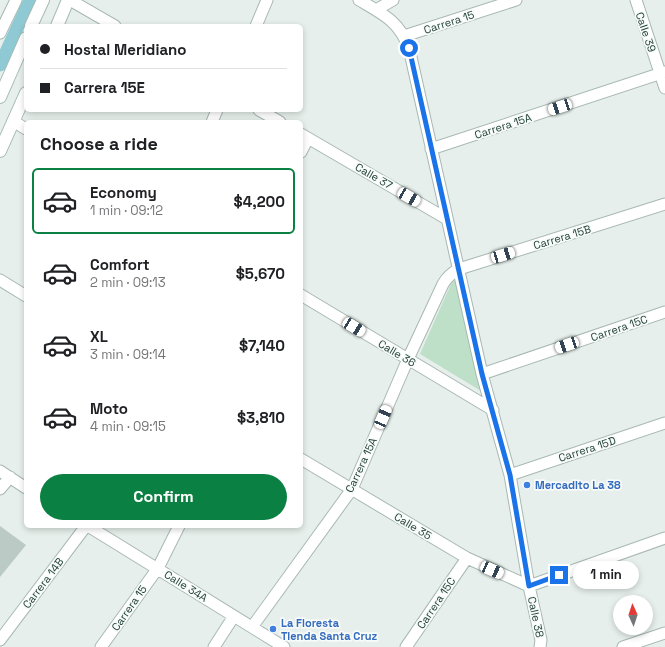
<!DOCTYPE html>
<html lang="en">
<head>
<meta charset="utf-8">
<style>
	:root { --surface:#fff; --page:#f6f6f6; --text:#202124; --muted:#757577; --line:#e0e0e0; --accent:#0b8043 }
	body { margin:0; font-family:"Space Grotesk",sans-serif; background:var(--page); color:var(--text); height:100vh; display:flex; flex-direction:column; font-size:15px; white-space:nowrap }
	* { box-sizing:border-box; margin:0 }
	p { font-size:13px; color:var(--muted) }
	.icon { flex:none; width:22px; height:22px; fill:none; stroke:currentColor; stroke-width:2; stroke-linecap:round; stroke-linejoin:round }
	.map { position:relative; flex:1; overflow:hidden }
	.drawer { position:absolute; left:24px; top:120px; width:279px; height:408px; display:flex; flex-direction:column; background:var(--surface); border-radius:6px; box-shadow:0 2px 6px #0003 }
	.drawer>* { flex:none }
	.hud { position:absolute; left:24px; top:24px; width:279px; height:88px; border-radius:6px; box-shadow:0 2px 6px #0003; display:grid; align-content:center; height:88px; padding:0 16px; background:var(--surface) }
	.needle { width:26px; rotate:357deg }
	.fabs { position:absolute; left:613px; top:595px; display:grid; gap:8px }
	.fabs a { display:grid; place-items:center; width:40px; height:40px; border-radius:50%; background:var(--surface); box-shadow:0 2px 6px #0003; font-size:20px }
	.end { position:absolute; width:18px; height:18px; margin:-9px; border:5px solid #1a73e8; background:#fff; box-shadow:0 0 0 2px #fff }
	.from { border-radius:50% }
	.bubble { position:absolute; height:28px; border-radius:14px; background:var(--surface); box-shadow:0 2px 6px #0003; font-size:13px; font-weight:800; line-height:28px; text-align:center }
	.car { position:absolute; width:12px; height:24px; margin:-12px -6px; border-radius:5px; box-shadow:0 0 3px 1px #0007; background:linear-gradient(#fff 24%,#345 0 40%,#fff 0 76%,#345 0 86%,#fff 0) }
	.hud b { display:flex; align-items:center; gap:14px; height:38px; font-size:15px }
	.hud b+b { border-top:1px solid var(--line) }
	.hud i { width:10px; height:10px; background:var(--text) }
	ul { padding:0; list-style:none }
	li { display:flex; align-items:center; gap:12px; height:66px; margin:0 8px 6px; padding:0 8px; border:2px solid transparent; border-radius:6px }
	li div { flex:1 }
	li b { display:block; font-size:15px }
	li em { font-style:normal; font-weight:800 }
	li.current { border-color:var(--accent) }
	li>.icon { width:36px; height:36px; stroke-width:1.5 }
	h2 { padding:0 16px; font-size:18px; line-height:48px }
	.action { display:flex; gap:8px; margin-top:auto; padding:8px 16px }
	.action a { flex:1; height:46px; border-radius:24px; background:var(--accent); color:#fff; font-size:16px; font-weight:800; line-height:46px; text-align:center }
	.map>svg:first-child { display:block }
	.green { fill:#bfe0c8 }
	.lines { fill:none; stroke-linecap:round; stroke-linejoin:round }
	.canal { stroke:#8ec9d4; stroke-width:13 }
	.building { fill:#bbcac4 }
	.minor-casing { stroke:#a8b8b2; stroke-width:13 }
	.secondary-casing { stroke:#a4bbb3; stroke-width:14 }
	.minor { stroke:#fff; stroke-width:11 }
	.secondary { stroke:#fff; stroke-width:12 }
	.route { stroke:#1a73e8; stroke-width:5 }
	.shop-dot { fill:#3f7fe0; stroke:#f7fbf9; stroke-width:1.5 }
	.labels { text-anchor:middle; stroke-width:3.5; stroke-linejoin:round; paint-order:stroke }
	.street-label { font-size:11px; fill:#24423a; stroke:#f7fbf9 }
	.shop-label { font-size:11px; font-weight:bold; fill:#366cbe; stroke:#f7fbf9; text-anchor:start }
</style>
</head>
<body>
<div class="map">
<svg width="665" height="647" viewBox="0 0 665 647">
	<rect width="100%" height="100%" fill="#e6efeb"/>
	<!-- green -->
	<path class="green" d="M454,277L481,391L420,354Z"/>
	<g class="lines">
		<!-- canal -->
		<path class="canal" d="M0,65L30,0"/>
	</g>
	<!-- building -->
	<path class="building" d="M0,526L26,545L0,577Z"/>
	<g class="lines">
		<!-- minor casing -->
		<g class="minor-casing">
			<path id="minor" d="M70,0L115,26
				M359,0C383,14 399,21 409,48L482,374L510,475L529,586L541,640L540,647
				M636,0L665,88
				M376,10L393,0
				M256,26L267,0
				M0,33L16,0
				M404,36L516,0
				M259,110L280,122
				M13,121L26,129
				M212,122L217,110
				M301,134L447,219
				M431,149L665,72
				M301,152L308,138
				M0,280L26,296
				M301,295L493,410
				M482,374L665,312
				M301,459L467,558L529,586L665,538
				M0,471L26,488
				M510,475L665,423
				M0,489L10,477
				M88,526L284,647
				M252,627L352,489L408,359L443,284C447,277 451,273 459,269L665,204
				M0,640L86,526
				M101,647L158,568L179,526
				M214,647L234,616
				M406,647L467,558
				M623,647L665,633"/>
		</g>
		<!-- secondary casing -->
		<g class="secondary-casing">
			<path id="secondary" d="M31,26L43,0
				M57,26L68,0
				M0,97L26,38
				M0,151L26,93"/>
		</g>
		<!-- minor -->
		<use href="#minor" class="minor"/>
		<!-- secondary -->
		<use href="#secondary" class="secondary"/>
	</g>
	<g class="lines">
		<!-- route -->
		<path class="route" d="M409,48L482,374L510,475L529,586L559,575"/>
	</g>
	<!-- markers -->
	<g class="shop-dot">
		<circle cx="527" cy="485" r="4"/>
		<circle cx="273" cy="629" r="4"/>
	</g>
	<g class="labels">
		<!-- street labels -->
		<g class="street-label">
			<text transform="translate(449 22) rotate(-18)" y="4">Carrera 15</text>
			<text transform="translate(646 32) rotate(71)" y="4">Calle 39</text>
			<text transform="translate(503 126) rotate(-18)" y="4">Carrera 15A</text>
			<text transform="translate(374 176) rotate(30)" y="4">Calle 37</text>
			<text transform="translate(562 237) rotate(-17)" y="4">Carrera 15B</text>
			<text transform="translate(619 328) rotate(-19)" y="4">Carrera 15C</text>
			<text transform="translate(397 353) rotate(31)" y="4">Calle 36</text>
			<text transform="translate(587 449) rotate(-18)" y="4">Carrera 15D</text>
			<text transform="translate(361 465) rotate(-65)" y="4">Carrera 15A</text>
			<text transform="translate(413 526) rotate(31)" y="4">Calle 35</text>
			<text transform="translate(43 583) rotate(-53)" y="4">Carrera 14B</text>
			<text transform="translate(186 586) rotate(32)" y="4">Calle 34A</text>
			<text transform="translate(436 603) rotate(-56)" y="4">Carrera 15C</text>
			<text transform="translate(129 608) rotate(-55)" y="4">Carrera 15</text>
			<text transform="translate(536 617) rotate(78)" y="4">Calle 38</text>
		</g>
		<!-- shop labels -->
		<g class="shop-label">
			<text x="535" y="489">Mercadito La 38</text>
			<text x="281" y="627">La Floresta<tspan x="281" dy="13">Tienda Santa Cruz</tspan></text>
		</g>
	</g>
</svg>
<div class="fabs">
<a><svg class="needle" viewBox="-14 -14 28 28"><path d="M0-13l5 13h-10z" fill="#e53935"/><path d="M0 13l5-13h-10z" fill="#757577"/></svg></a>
</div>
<i class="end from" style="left:409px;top:48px"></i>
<i class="end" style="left:559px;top:575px"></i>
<div class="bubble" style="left:573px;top:561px;width:66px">1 min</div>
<i class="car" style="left:560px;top:107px;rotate:252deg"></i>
<i class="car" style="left:409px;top:197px;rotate:120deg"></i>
<i class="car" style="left:503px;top:255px;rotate:73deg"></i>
<i class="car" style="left:354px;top:327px;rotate:121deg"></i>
<i class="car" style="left:567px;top:345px;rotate:251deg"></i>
<i class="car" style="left:383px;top:417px;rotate:23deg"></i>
<i class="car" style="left:492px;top:570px;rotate:114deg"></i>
<div class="hud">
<b><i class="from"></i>Hostal Meridiano</b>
<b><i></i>Carrera 15E</b>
</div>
<section class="drawer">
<h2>Choose a ride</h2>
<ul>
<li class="current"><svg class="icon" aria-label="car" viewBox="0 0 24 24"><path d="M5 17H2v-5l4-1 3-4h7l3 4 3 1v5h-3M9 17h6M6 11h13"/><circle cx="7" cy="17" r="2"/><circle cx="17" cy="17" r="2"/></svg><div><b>Economy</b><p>1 min · 09:12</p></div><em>$4,200</em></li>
<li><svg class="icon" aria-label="car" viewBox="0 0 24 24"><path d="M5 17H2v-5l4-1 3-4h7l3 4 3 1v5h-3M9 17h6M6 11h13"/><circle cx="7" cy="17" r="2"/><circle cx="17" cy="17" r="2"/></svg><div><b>Comfort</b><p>2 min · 09:13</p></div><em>$5,670</em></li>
<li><svg class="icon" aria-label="car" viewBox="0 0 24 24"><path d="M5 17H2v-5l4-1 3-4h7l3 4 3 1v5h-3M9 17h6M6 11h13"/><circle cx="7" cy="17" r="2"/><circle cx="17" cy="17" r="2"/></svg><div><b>XL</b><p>3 min · 09:14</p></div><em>$7,140</em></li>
<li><svg class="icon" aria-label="car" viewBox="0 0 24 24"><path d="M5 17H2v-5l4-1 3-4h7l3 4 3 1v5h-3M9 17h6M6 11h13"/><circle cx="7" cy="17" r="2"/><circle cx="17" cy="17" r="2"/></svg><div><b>Moto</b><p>4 min · 09:15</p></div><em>$3,810</em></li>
</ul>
<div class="action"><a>Confirm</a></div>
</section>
</div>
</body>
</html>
